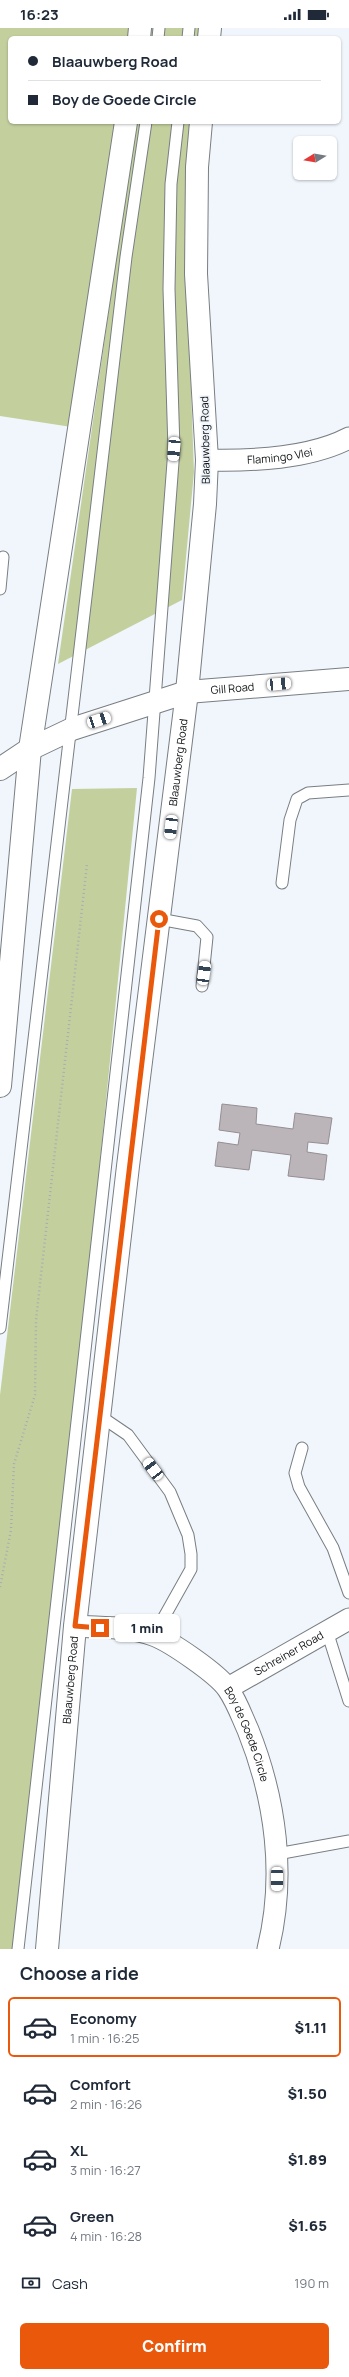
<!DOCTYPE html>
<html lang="en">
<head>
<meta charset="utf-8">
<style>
	:root { --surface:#fff; --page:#f6f6f7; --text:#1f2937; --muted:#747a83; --line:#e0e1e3; --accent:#ea580c }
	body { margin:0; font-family:Manrope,sans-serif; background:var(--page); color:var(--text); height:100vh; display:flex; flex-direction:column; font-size:15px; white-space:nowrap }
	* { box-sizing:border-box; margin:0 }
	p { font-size:13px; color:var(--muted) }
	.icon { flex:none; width:22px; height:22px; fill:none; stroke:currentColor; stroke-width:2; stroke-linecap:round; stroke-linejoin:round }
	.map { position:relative; height:1921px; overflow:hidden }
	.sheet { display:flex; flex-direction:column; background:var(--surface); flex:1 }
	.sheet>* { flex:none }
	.top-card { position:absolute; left:8px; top:8px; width:333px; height:88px; border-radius:6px; box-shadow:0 1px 3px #0004; display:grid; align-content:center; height:88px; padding:0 20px; background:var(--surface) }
	.needle { width:26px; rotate:259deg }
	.controls { position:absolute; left:293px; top:108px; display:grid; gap:8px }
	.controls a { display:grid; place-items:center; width:44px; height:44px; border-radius:6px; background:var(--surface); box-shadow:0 1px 3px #0004; font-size:20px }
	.end { position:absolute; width:18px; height:18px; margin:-9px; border:5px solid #ea580c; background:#fff; box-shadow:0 0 0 2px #fff }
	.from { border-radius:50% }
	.bubble { position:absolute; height:28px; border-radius:6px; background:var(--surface); box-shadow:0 1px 3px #0004; font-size:13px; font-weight:800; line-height:28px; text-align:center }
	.car { position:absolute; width:12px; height:24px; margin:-12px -6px; border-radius:5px; box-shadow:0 0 3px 1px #0007; background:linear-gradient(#fff 24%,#345 0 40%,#fff 0 76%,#345 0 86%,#fff 0) }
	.top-card b { display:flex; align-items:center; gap:14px; height:38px; font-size:15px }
	.top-card b+b { border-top:1px solid var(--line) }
	.top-card i { width:10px; height:10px; background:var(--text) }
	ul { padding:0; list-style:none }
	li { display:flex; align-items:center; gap:12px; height:60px; margin:0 8px 6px; padding:0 12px; border:2px solid transparent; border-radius:6px }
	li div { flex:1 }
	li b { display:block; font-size:15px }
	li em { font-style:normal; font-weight:800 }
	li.on { border-color:var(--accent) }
	li>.icon { width:36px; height:36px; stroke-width:1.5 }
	h2 { padding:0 20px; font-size:18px; line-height:48px }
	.pay { display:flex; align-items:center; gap:10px; height:44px; padding:0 20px; font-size:15px }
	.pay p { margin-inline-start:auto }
	.primary-button { display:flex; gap:8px; margin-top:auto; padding:8px 20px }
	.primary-button a { flex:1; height:46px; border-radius:6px; background:var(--accent); color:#fff; font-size:16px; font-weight:800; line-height:46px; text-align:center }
	.status { display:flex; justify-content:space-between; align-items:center; height:28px; padding:0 20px; background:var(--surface); direction:ltr }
	.status svg { height:11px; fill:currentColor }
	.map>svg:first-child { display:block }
	.green { fill:#c3d09e }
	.building { fill:#bbb4b9; stroke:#958e92 }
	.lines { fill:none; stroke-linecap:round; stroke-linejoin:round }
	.service-casing { stroke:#787e82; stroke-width:13 }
	.minor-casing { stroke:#787e82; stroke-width:23 }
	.tertiary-casing { stroke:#787e82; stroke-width:24 }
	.primary-casing { stroke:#787e82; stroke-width:24 }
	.path { stroke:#a8acb1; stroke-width:2.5; stroke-dasharray:1 3; stroke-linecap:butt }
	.service { stroke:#fff; stroke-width:11 }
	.minor { stroke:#fff; stroke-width:21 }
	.tertiary { stroke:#fff; stroke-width:22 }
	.primary { stroke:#fff; stroke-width:22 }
	.route { stroke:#ea580c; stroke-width:5 }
	.labels { text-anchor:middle; stroke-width:3.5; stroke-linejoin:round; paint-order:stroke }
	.street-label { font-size:11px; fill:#101214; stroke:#f0f6fc }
</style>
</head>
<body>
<div class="status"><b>16:23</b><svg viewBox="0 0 49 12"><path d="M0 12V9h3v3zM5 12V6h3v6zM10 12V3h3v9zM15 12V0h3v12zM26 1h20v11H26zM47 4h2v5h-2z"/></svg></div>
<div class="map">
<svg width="349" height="1921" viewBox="0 0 349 1921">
	<rect width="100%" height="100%" fill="#f0f6fc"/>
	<!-- green -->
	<path class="green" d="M0,0H140L139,10H10V94H126L78,400L0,388Z
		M150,0H204L203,10H148Z
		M136,94H194L188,276L194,444L182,572L58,636Z
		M137,760L54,1598L13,1921H0V1367L72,761Z"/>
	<!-- building -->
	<path class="building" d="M222,1076L257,1080L256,1096L293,1101L295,1085L332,1090L328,1116L308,1114L307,1124L327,1127L324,1152L288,1148L291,1127L252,1122L249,1142L215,1138L218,1114L238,1117L240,1105L219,1102Z"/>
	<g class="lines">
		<!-- service casing -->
		<g class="service-casing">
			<path id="service" d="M158,10L159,0
				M188,10L189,0
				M0,561L3,529
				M282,855L290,792L297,771L308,765L349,762
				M159,891L197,898L207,909L202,958
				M0,1300L126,229L146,94
				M100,1388L128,1407L170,1464L188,1507L191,1526V1541L154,1607
				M302,1420L295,1445L299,1459L333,1520L349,1565
				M327,1603L349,1673
				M277,1826L349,1813
				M18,1921L149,750L174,421L169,261L171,156L178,94"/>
		</g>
		<!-- minor casing -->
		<g class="minor-casing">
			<g id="minor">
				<path id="s1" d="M207,432C252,433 309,431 349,410"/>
				<path id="s2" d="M75,1598C100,1600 128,1598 153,1607C170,1613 218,1646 228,1661C237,1674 242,1689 248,1702C276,1772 286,1848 268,1921"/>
				<path id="s3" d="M228,1660L349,1591"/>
			</g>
		</g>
		<!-- tertiary casing -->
		<g class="tertiary-casing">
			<g id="tertiary">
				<path id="s4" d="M0,741L30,721L72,701L187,664L349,651"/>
			</g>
		</g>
		<!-- primary casing -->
		<g class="primary-casing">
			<g id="primary">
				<path d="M139,10L140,0"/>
				<path d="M209,10L210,0"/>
				<path d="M0,1058L30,721L126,94"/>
				<path id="s5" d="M47,1921L75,1598L128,1138L187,664L205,476L207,432L196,246L197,139L201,94"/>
			</g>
		</g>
		<!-- path -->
		<path class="path" d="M0,1559L11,1502L14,1436L35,1367L36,1292L87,836"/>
		<!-- service -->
		<use href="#service" class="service"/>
		<!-- minor -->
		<use href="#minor" class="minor"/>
		<!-- tertiary -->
		<use href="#tertiary" class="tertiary"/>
		<!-- primary -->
		<use href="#primary" class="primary"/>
	</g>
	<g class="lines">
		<!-- route -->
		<path class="route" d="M100,1600L75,1598L159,891"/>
	</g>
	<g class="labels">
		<!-- street labels -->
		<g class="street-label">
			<text transform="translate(205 412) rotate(-91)" y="4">Blaauwberg Road</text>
			<text dy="4" stroke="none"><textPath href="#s1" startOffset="73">Flamingo Vlei</textPath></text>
			<text dy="4" stroke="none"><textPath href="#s4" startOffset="249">Gill Road</textPath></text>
			<text dy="4" stroke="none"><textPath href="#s5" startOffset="1194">Blaauwberg Road</textPath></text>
			<text dy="4" stroke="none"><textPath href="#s3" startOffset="70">Schreiner Road</textPath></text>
			<text dy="4" stroke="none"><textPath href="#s5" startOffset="270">Blaauwberg Road</textPath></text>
			<text dy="4" stroke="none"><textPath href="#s2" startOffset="221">Boy de Goede Circle</textPath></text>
		</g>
	</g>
</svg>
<div class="controls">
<a><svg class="needle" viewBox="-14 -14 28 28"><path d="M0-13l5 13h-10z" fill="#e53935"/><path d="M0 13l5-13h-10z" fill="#747a83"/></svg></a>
</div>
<i class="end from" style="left:159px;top:891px"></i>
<i class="end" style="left:100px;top:1600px"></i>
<div class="bubble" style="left:114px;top:1586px;width:66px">1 min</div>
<i class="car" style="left:174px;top:421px;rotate:185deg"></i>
<i class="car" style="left:279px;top:656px;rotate:85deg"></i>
<i class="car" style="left:99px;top:692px;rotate:72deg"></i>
<i class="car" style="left:171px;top:799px;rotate:187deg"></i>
<i class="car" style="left:204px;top:945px;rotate:8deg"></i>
<i class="car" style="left:153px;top:1441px;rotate:323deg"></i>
<i class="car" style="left:277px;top:1851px;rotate:180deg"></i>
<div class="top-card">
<b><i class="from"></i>Blaauwberg Road</b>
<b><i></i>Boy de Goede Circle</b>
</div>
</div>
<section class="sheet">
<h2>Choose a ride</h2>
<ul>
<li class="on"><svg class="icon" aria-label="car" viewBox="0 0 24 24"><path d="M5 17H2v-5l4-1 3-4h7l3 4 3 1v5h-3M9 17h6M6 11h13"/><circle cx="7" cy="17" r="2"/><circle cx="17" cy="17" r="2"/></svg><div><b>Economy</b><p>1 min · 16:25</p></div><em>$1.11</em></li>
<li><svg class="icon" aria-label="car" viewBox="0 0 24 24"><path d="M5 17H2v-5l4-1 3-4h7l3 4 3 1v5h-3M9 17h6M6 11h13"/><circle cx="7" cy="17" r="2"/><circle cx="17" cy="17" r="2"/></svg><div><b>Comfort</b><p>2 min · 16:26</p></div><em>$1.50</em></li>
<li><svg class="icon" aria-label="car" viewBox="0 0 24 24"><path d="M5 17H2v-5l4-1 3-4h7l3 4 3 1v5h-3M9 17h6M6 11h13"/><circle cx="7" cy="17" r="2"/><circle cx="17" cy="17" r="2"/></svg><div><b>XL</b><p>3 min · 16:27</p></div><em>$1.89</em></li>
<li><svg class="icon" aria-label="car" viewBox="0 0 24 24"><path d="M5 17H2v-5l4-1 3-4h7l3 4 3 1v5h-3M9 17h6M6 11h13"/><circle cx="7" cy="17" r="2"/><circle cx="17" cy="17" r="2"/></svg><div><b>Green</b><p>4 min · 16:28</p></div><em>$1.65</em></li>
</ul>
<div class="pay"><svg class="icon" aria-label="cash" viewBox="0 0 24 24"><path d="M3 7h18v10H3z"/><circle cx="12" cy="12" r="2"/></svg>Cash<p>190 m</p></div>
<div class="primary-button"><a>Confirm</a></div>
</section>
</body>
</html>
